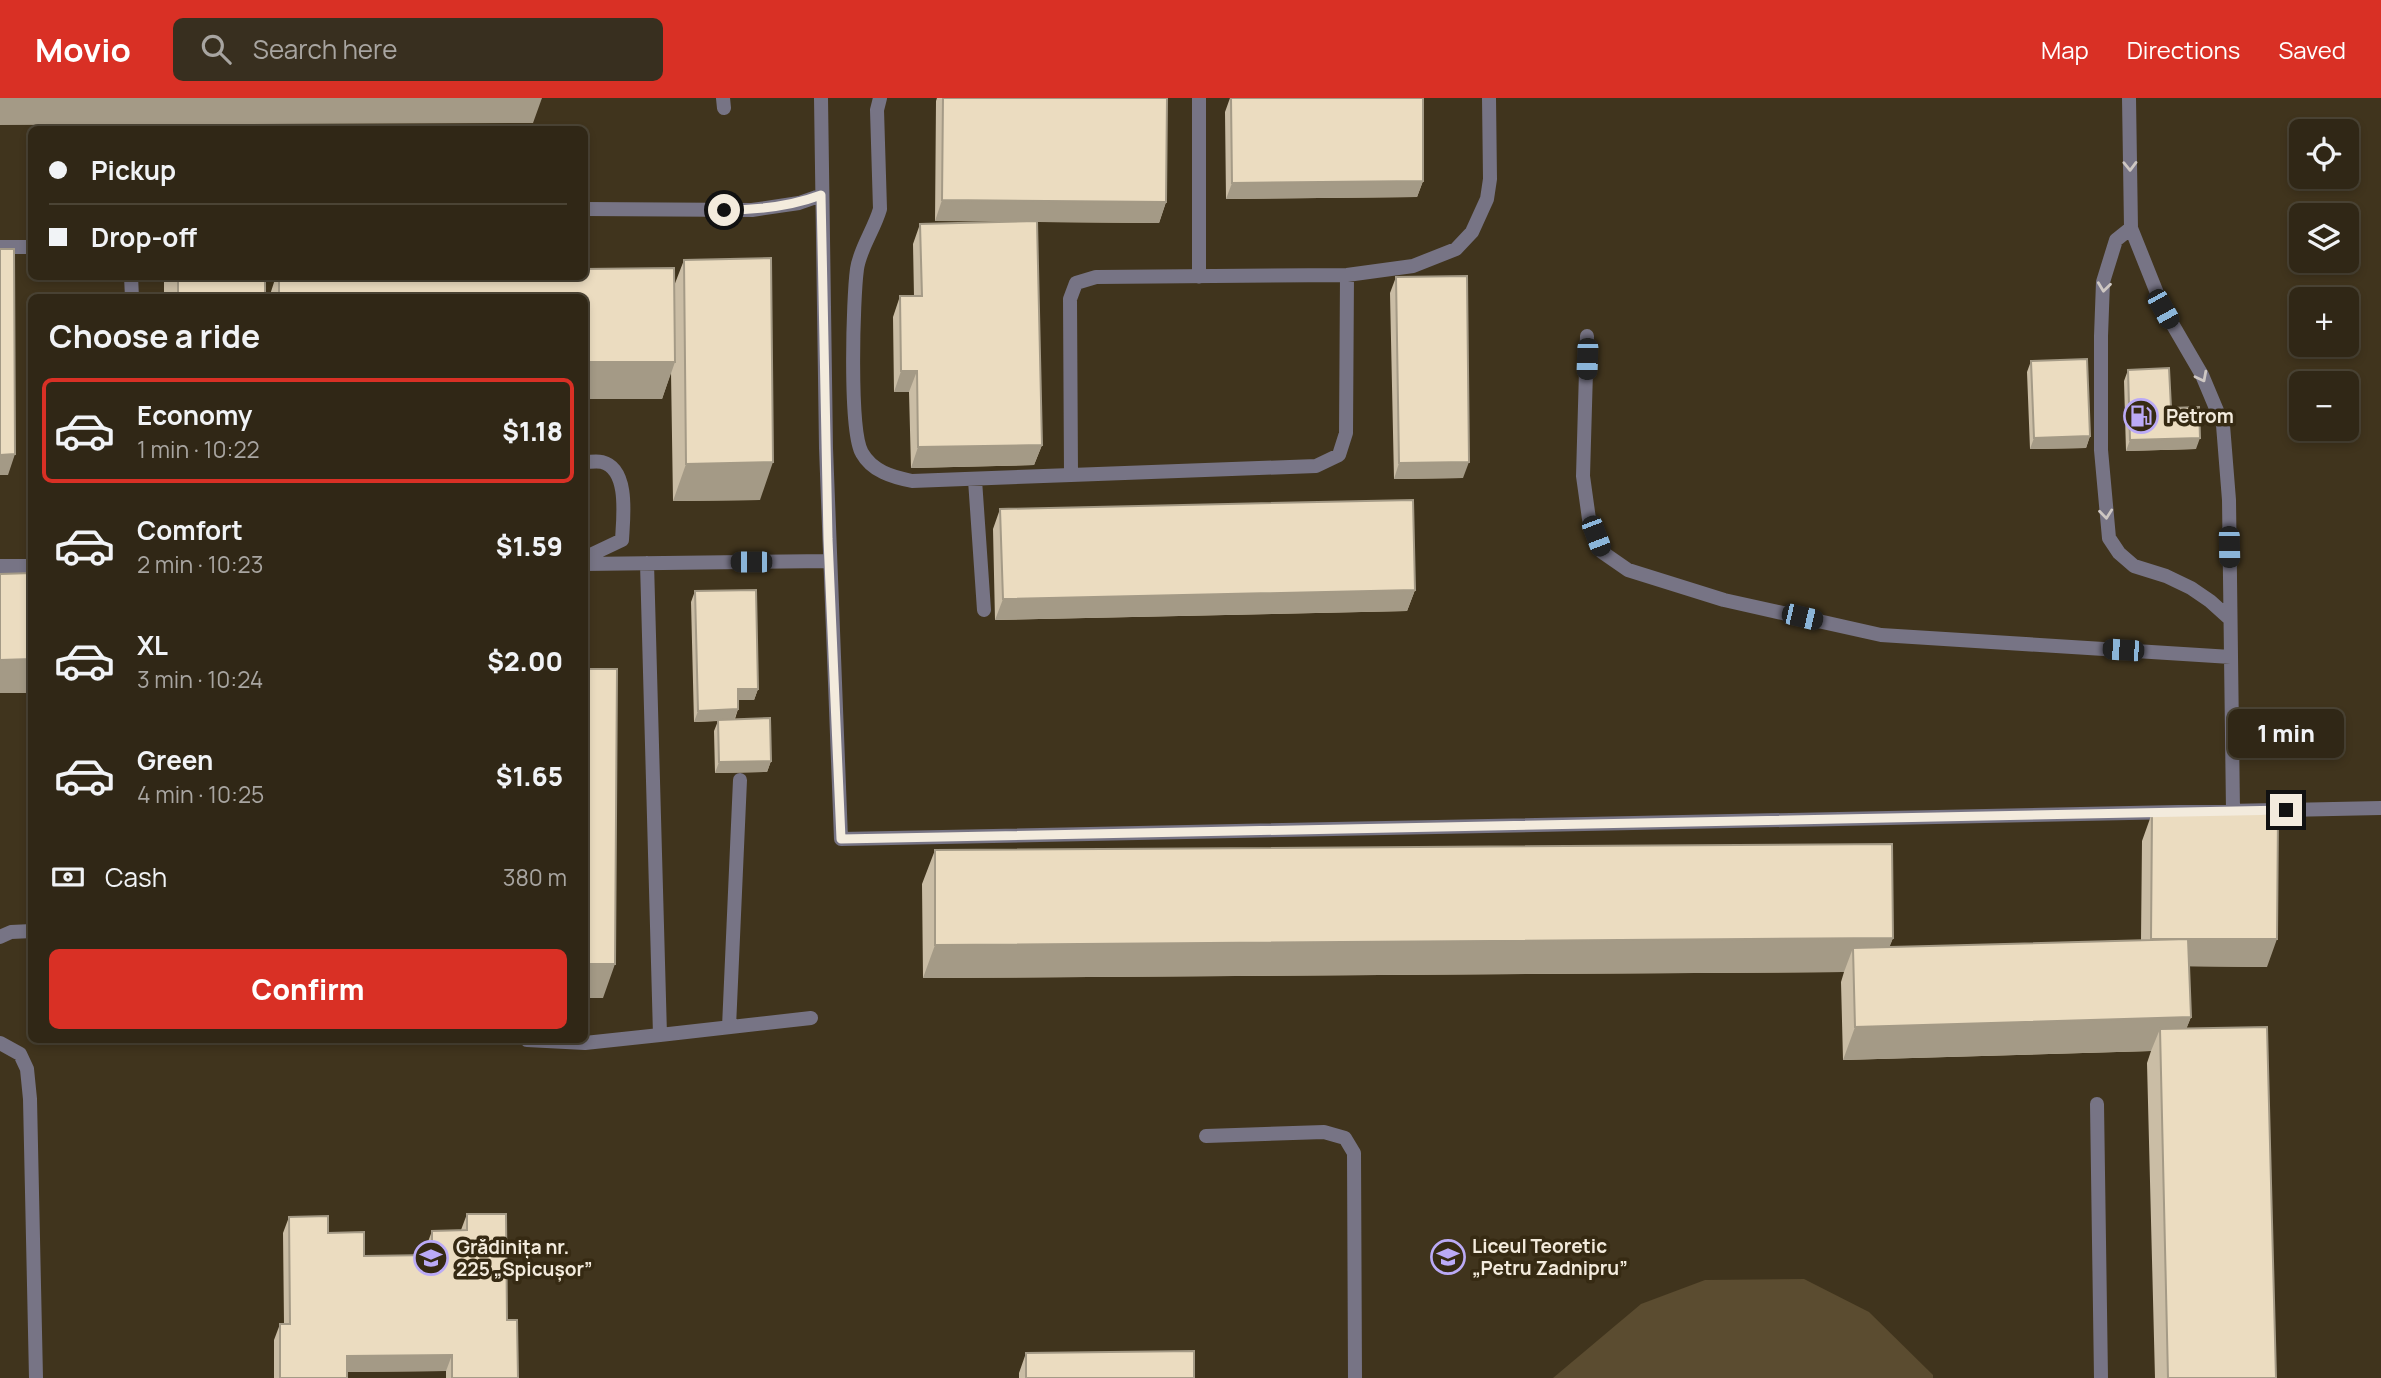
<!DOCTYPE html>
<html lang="en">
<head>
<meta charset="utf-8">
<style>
	:root { --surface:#302716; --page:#382f1f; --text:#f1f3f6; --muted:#a8a5a1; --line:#4b4435; --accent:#d93025 }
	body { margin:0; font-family:Manrope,sans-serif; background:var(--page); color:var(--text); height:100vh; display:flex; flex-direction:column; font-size:26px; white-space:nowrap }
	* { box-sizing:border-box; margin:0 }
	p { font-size:23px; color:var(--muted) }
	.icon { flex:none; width:38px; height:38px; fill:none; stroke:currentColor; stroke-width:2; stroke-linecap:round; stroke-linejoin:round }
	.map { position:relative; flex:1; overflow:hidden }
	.side { position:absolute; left:28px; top:196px; width:560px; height:749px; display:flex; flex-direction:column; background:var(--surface); border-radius:10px; box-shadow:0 4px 10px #0003,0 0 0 2px var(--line) }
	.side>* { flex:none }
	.banner { position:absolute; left:28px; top:28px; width:560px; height:154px; border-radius:10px; box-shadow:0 4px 10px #0003,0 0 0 2px var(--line); display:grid; align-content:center; height:154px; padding:0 21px; background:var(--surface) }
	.controls { position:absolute; left:2289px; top:21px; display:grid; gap:14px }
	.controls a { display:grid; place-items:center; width:70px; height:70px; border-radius:10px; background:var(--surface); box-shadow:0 4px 10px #0003,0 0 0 2px var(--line); font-size:35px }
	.end { position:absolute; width:32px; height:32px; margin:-16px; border:9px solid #f3ebdd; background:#111; box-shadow:0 0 0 4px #111 }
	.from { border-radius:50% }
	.bubble { position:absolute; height:49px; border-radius:10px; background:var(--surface); box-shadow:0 4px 10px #0003,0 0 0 2px var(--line); font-size:23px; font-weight:800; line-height:49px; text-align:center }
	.car { position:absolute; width:21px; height:42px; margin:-21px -10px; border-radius:9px; box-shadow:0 0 5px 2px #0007; background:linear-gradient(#222 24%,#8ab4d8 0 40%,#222 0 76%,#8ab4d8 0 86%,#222 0) }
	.banner b { display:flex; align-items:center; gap:24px; height:66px; font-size:26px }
	.banner b+b { border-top:2px solid var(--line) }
	.banner i { width:18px; height:18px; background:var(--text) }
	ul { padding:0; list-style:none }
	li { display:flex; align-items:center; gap:21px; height:105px; margin:0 14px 10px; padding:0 7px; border:4px solid transparent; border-radius:10px }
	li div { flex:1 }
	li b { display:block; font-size:26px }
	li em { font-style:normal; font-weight:800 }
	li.selected { border-color:var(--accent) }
	li>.icon { width:63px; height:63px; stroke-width:1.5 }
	h2 { padding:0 21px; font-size:32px; line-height:84px }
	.pay { display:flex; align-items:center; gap:18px; height:77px; padding:0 21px; font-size:26px }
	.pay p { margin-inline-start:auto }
	.action { display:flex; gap:14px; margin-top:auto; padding:14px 21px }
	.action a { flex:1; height:80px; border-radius:10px; background:var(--accent); color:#fff; font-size:28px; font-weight:800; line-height:80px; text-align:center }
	header { display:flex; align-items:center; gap:42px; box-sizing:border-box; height:98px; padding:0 35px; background:var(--accent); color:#fff }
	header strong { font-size:33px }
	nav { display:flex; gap:38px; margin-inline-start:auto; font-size:24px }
	.search { width:490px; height:63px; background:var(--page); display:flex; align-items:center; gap:18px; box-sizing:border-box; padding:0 24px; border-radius:10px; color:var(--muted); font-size:26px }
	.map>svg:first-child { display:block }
	.green { fill:#5b4c30 }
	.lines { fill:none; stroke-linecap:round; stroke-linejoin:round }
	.service { stroke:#777485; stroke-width:14 }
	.wall { fill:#cabda5 }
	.shaded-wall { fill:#a49a86 }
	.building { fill:#ebdcc0; stroke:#a49a86; stroke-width:2 }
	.oneway { stroke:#cec7c3 }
	.route { stroke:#f3ebdd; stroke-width:9 }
	.labels { text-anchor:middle; stroke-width:7; stroke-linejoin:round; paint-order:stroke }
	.poi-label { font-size:19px; font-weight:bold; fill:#f3ebdd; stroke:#362a13; text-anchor:start }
</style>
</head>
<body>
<header>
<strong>Movio</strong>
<div class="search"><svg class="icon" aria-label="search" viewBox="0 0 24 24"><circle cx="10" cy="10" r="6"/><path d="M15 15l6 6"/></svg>Search here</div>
<nav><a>Map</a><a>Directions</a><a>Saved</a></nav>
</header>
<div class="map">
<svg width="2381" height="1280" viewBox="0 0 2381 1280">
	<rect width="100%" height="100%" fill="#40341d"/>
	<!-- green -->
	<path class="green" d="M1804,1181L1869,1214L1933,1277V1280H1553L1641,1206L1705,1182Z"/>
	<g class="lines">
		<!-- service -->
		<path class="service" d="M723,0L724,10
			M821,0L826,350L841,741L2381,710
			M880,0L877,12L880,111C874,132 860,150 857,171C853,200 849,333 862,355C872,373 892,379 912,383L1071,377L1070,201L1076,185L1096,179L1347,177L1413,168L1456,151L1472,134L1487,101L1490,81L1489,0
			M1199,0V179
			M2129,0L2131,130L2163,210L2202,277L2223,327L2229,402L2233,713
			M584,111L752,112L799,105L822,97
			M2131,130L2116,142L2103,184L2101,238V352L2109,440L2119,455L2134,468L2166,478L2191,490L2210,503L2230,521
			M0,149H32
			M131,178L132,200
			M1587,238L1583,378L1589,421L1602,454L1628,472L1724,502L1881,537L2231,559
			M584,364C590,364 597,363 602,364C630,371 623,421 622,442L584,460
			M1071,377L1316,368L1339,357L1346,335L1347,177
			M975,382L984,512
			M584,466L829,463
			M0,468H32
			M0,839L11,834L32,833
			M729,929L740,682
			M660,937L811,920
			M527,942L585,945L660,937L647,465
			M0,945L20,956L27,971L30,1001L36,1280
			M2097,1006L2101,1280
			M1206,1038L1324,1034L1345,1040L1354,1055L1355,1280"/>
	</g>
	<!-- wall -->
	<path class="wall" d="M937,0H1167L1166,104L1159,125L1037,124L1042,347L1034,367L911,370L909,294H894L893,219L900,198H914L913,146L920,126L1018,123H935L936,3Z
		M1230,0H1423V83L1417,99L1226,101L1225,14Z
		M684,162L760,402L673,403L671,274L662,301L584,200H269L276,178H584L674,188Z
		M164,178H265V200H164Z
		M1396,179L1463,380L1394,381L1390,195Z
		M2031,263L2090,338L2086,350L2030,351L2027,274Z
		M2128,272L2171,310L2196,351L2126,353L2124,283Z
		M1000,411L1415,492L1407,513L995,522L993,431Z
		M695,493L758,591L754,602H738V611L735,621L771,663L767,674L715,675L714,633L718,623L694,624L691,504Z
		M2152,715L2267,869L2189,868L2191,919L2186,931L2276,1280H2155L2147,965L2151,953L1843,962L1841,884L1844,874L923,880L922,786L935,752L1893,840L1889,849L2141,842L2142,743Z
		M467,1116L507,1222L518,1280H446V1273L347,1274V1280H274V1242L280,1226H284L283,1135L289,1119L328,1135L364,1158L426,1157V1149L432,1133L461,1132Z
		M1026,1255L1194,1280H1019V1275Z"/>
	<!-- shaded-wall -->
	<path class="shaded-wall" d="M0,0H542L533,25L0,27Z
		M1423,83L1417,99L1226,101L1232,85Z
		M942,102L1166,104L1159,125L935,123Z
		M584,264H675L662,301H584Z
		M901,273H917L909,294H894Z
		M2090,338L2086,350L2030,351L2034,340Z
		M2200,340L2196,351L2126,353L2130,342Z
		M1042,347L1034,367L911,370L918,349Z
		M15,356L8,377H0V357Z
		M773,364L760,402L673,403L686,366Z
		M1469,364L1463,380L1394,381L1399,365Z
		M1415,492L1407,513L995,522L1003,501Z
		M32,561V595H0V562Z
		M738,591H758L754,602H734Z
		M738,611L734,622L694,624L698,613Z
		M771,663L767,674L715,675L719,664Z
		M1893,840L1880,874L1853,850L1844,874L923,880L935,847Z
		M2151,841H2277L2267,869L2141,868Z
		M584,866H615L603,900H584Z
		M2191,919L2178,952L2160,931L2151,953L1843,962L1855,929Z
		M452,1257L446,1273L341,1274L347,1258Z"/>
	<!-- building -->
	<path class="building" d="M943,0H1167L1166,104L942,102Z
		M1231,0H1423V83L1232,85Z
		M1037,123L1042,347L918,349L917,273H901L900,198H922L920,126Z
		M0,151H14L15,356L0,357Z
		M771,160L773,364L686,366L684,162Z
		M674,170L675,264H584V200H279V178H584V171Z
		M178,178H265V200H178Z
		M1467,178L1469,364L1399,365L1396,179Z
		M2087,261L2090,338L2034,340L2031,263Z
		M2169,270L2171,310L2199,309L2200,340L2130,342L2128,272Z
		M1413,402L1415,492L1003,501L1000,411Z
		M32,475V561L0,562V476Z
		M756,492L758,591H738V611L698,613L695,493Z
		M584,571H617L615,866H584Z
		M770,620L771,663L719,664L718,622Z
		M2152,715L2278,716L2277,841H2151Z
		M1892,746L1893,840L935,847V752Z
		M2188,841L2191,919L1855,929L1853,850Z
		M2267,929L2276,1280H2168L2160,931Z
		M467,1116H506L507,1222H517L518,1280H452V1257L347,1258V1280H280V1226H290L289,1119L328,1118V1135L364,1134V1158L432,1157V1133L467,1132Z
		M1194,1253V1280H1026V1255Z"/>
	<!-- one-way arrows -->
	<defs><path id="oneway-chevron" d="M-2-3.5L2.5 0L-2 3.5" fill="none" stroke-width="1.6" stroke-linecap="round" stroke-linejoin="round" transform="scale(1.75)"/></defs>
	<g class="oneway">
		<use href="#oneway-chevron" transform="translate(2130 68) rotate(89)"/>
		<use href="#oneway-chevron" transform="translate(2104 189) rotate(97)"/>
		<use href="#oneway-chevron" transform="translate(2202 279) rotate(63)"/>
		<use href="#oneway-chevron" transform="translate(2106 416) rotate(84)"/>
	</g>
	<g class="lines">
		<!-- route -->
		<path class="route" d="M724,112C758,112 789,109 821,97L828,441L841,741L2286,712"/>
	</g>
	<!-- icons -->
	<defs>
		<g id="fuel-ring" transform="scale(1.75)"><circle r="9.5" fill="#362a13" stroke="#bbaaf6" stroke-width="1.5"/><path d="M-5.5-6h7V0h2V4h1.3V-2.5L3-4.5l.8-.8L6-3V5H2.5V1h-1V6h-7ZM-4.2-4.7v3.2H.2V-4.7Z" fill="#bbaaf6"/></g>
		<g id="school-ring" transform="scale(1.75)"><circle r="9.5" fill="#362a13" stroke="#bbaaf6" stroke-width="1.5"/><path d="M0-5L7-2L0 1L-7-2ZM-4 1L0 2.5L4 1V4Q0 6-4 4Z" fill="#bbaaf6"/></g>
	</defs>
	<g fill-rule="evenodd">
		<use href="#fuel-ring" x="2141" y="318"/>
		<use href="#school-ring" x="1448" y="1159"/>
		<use href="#school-ring" x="431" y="1160"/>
	</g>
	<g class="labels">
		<!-- poi labels -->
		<g class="poi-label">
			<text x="2166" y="325">Petrom</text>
			<text x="1472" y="1155">Liceul Teoretic<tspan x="1472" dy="22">„Petru Zadnipru”</tspan></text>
			<text x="456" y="1156">Grădinița nr.<tspan x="456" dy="22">225 „Spicușor”</tspan></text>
		</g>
	</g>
</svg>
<div class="controls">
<a><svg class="icon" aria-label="locate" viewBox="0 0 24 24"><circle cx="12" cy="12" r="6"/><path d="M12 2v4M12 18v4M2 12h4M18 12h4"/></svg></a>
<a><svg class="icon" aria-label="layers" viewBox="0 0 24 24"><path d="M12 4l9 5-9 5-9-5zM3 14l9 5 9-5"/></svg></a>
<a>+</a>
<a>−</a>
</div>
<i class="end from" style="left:724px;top:112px"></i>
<i class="end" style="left:2286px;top:712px"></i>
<div class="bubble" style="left:2228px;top:611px;width:116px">1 min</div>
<i class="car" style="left:2163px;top:211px;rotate:151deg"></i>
<i class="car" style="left:1587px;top:261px;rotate:182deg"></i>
<i class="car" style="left:1596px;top:438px;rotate:159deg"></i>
<i class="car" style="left:2229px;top:449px;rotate:179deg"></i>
<i class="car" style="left:751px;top:464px;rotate:270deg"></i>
<i class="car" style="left:1802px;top:519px;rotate:103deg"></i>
<i class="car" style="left:2123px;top:552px;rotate:274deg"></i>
<div class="banner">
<b><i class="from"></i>Pickup</b>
<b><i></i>Drop-off</b>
</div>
<section class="side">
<h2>Choose a ride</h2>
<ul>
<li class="selected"><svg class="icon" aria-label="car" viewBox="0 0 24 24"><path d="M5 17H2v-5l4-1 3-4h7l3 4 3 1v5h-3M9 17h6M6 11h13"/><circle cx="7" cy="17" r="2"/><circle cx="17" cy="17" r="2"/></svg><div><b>Economy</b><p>1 min · 10:22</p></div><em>$1.18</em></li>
<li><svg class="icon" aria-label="car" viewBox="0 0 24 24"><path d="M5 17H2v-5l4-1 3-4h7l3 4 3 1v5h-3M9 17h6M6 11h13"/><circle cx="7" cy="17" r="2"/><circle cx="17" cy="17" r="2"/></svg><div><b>Comfort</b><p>2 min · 10:23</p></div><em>$1.59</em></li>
<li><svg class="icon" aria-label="car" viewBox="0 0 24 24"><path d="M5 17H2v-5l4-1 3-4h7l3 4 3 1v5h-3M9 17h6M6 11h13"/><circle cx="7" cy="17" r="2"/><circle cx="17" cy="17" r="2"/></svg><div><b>XL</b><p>3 min · 10:24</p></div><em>$2.00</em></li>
<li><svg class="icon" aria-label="car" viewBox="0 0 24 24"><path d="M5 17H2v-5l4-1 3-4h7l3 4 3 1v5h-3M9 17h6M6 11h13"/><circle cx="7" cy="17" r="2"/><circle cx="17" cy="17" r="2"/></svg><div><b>Green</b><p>4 min · 10:25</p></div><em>$1.65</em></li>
</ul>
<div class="pay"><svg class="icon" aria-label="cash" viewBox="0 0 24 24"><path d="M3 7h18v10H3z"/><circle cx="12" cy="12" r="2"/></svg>Cash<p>380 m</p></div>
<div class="action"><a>Confirm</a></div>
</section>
</div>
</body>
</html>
